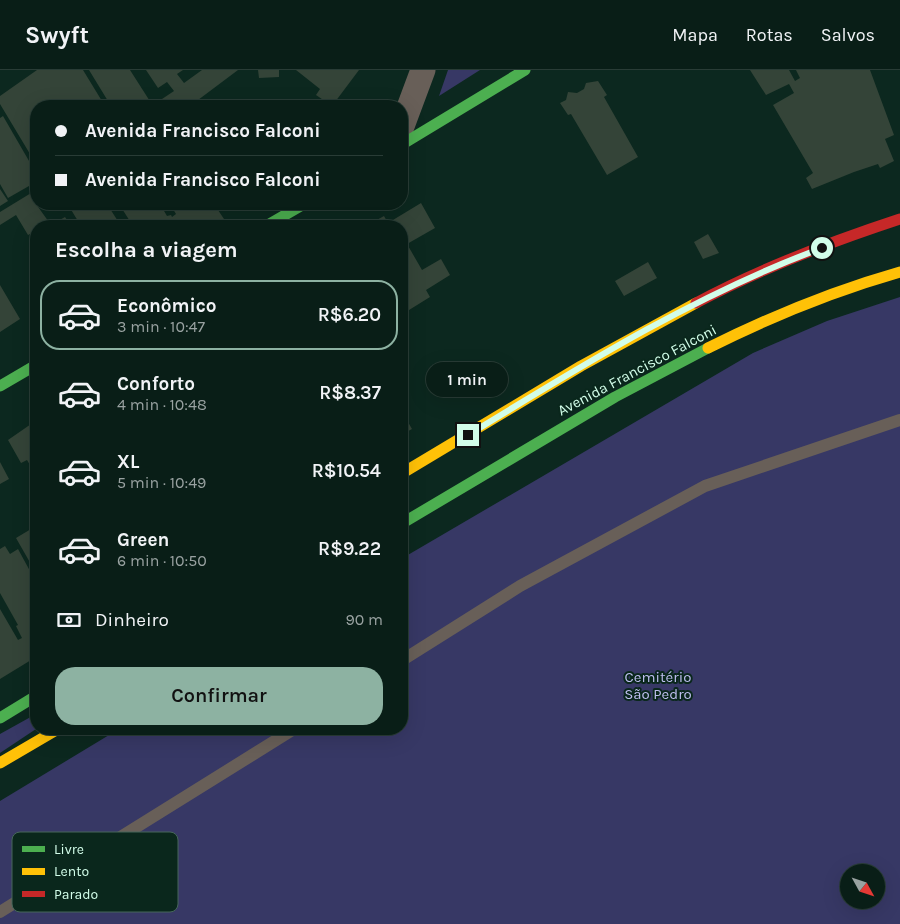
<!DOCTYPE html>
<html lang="pt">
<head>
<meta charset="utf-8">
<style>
	:root { --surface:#091e17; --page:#172b24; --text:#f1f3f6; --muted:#99a2a1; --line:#293c36; --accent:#8db2a2 }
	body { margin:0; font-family:Karla,sans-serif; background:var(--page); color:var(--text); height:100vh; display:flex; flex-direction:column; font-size:19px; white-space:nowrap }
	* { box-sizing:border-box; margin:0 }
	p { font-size:16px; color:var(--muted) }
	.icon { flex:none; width:28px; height:28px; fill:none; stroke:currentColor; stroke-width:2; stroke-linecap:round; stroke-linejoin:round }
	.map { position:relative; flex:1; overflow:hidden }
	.side { position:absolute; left:30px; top:150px; width:378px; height:515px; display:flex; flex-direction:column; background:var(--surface); border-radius:20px; box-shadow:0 5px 20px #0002,0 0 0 1px var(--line) }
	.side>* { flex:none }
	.banner { position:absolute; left:30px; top:30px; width:378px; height:110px; border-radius:20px; box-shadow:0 5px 20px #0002,0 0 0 1px var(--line); display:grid; align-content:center; height:110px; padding:0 25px; background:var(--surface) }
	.needle { width:32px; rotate:130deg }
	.fabs { position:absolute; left:840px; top:794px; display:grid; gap:10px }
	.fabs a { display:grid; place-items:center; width:45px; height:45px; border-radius:50%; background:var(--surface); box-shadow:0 5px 20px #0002,0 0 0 1px var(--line); font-size:25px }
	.end { position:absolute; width:22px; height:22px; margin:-11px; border:6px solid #d2fde9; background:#111; box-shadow:0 0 0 2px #111 }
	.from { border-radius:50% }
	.bubble { position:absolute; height:35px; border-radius:18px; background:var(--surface); box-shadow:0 5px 20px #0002,0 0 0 1px var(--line); font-size:16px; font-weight:600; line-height:35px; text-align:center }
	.banner b { display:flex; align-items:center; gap:18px; height:48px; font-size:19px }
	.banner b+b { border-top:1px solid var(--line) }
	.banner i { width:12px; height:12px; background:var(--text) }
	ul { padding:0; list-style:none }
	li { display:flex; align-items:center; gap:15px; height:70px; margin:0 10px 8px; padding:0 15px; border:2px solid transparent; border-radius:20px }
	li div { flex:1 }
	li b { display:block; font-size:19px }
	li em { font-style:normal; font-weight:600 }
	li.selected { border-color:var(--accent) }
	li>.icon { width:45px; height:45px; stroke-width:1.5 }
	h2 { padding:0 25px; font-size:22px; line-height:60px }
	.pay { display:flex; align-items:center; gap:12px; height:55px; padding:0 25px; font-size:19px }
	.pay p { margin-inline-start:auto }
	.cta { display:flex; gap:10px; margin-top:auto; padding:10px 25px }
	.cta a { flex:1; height:58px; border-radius:20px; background:var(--accent); color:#111; font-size:20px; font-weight:600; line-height:58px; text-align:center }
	header { display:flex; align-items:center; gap:30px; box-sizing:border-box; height:70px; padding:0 25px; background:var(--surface); border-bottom:1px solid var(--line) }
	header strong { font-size:24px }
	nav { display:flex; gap:28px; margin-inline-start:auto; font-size:18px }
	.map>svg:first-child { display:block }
	.green { fill:#373865; fill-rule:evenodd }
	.building { fill:#344438 }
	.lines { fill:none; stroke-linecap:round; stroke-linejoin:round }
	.lane { stroke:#685f58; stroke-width:12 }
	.street { stroke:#685f58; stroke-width:25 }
	.fast { stroke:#4caf50; stroke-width:11 }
	.slow { stroke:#ffc107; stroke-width:11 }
	.jam { stroke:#c62828; stroke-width:11 }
	.route { stroke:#d2fde9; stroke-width:6 }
	.labels { text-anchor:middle; stroke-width:4; stroke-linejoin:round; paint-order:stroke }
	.street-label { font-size:15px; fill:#d2fde9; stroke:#0a271c }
	.park-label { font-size:15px; fill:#bfbff0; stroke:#0a271c }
	.key { fill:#0a271c; stroke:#46675a; stroke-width:1 }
	.key-label { font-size:14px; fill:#d2fde9 }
</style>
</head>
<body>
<header>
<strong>Swyft</strong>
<nav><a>Mapa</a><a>Rotas</a><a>Salvos</a></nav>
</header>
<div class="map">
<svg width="900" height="854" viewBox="0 0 900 854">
	<rect width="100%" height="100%" fill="#0c281f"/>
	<!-- green -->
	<path class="green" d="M448,0H480L439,26Z
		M900,227V854H0V731L119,659H401V489L753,283L827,251ZM849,802H876V830H849Z
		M36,644V659L0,683V664Z"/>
	<!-- building -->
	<path class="building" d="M37,0H83L105,36H36V94L0,34V26Z
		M89,0H130L153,36H111Z
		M146,0H183L177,4L184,13L202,0H238L190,36H168L162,29L174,21L167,12L158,18Z
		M258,0H279V7L259,8Z
		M296,0H359L332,36L316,25L320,19Z
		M750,0H789L795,11L800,8L796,0H870L894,65L885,69L894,91L880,98L878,94L854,102L812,119L806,108L813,103L773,35L794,23L789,14L766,25Z
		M598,11L607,25L604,27L638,87L607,105L571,44L568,45L560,33L566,30L568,22L577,23L584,19L586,13Z
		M3,46L36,103V112L8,128L0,114V48Z
		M0,119L8,131L0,136Z
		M36,120V134L51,155L65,147L71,156H36V170L32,163L28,165L16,145L0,155V142Z
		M421,133L435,158L407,174L422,200L441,189L450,205L426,220L430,227L401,245V156H366L384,146L388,153Z
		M77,134H107L121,156H81L70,138Z
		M119,134H160L167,146L171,145L172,147L176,144L170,134H214L224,149L212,156H133Z
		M708,164L719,183L703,189L694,172Z
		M648,192L657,208L624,226L615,211Z
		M0,215L20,249L0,262Z
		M401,340L412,359L401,365Z
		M34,352L36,354V405L27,390L21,393L8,370Z
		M0,392L9,409L0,414Z
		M36,456V503L16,468Z
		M5,476L10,484L18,479L36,512V587L0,609V539L18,570L22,568L16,556L18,555L0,523V479Z"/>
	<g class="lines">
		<!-- lane -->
		<path class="lane" d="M401,591L520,516L705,416L900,350
			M0,842L294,659"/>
		<!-- street -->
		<path class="street" d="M401,59L423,0"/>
		<!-- fast -->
		<path class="fast" d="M401,75L525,0
			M266,156L304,134
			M0,316L36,295
			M401,454L615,327L708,278
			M0,648L36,626"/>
		<!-- slow -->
		<path class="slow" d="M708,278C770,247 833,221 900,202
			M401,404L581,296L696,233
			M0,693L58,659"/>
		<!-- jam -->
		<path class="jam" d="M696,233C761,198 830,172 900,149"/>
	</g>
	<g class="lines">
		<!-- route -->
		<path class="route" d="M468,365C581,296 697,224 822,178"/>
	</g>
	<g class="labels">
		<!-- street labels -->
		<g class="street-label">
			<text transform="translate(637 300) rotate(-28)" y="5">Avenida Francisco Falconi</text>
		</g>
		<!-- park labels -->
		<g class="park-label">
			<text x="658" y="612">Cemitério<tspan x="658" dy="17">São Pedro</tspan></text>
		</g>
	</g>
	<!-- legend -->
	<rect x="12" y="762" width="166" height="80" rx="8" class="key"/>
	<rect x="22" y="776" width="23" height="6" fill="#4caf50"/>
	<rect x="22" y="798" width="23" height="7" fill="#ffc107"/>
	<rect x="22" y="821" width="23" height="6" fill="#c62828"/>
	<g class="key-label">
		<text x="54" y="784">Livre</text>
		<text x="54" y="806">Lento</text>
		<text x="54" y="829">Parado</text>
	</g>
</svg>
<div class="fabs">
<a><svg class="needle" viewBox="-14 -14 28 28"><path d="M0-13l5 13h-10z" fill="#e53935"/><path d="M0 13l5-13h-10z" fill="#99a2a1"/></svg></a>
</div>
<i class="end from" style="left:822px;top:178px"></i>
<i class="end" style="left:468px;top:365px"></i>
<div class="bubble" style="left:426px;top:292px;width:82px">1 min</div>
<div class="banner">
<b><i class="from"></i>Avenida Francisco Falconi</b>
<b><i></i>Avenida Francisco Falconi</b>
</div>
<section class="side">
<h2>Escolha a viagem</h2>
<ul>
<li class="selected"><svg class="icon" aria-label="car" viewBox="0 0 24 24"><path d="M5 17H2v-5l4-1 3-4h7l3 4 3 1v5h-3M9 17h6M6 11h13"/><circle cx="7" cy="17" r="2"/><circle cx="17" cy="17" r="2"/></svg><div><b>Econômico</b><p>3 min · 10:47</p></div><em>R$6.20</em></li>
<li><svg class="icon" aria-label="car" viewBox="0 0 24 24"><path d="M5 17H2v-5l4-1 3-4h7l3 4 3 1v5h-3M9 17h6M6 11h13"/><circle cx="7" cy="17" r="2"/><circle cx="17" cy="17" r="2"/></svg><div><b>Conforto</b><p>4 min · 10:48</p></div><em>R$8.37</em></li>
<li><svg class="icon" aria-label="car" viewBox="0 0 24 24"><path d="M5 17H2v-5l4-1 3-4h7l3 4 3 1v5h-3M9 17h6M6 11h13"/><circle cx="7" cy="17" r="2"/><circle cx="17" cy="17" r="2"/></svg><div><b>XL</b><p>5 min · 10:49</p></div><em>R$10.54</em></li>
<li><svg class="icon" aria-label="car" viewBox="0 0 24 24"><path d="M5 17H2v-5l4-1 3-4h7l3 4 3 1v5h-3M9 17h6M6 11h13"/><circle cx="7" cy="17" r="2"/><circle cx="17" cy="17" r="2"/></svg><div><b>Green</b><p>6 min · 10:50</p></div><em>R$9.22</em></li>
</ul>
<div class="pay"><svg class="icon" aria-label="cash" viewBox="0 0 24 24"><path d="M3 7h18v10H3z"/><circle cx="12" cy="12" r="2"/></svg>Dinheiro<p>90 m</p></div>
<div class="cta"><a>Confirmar</a></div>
</section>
</div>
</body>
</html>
